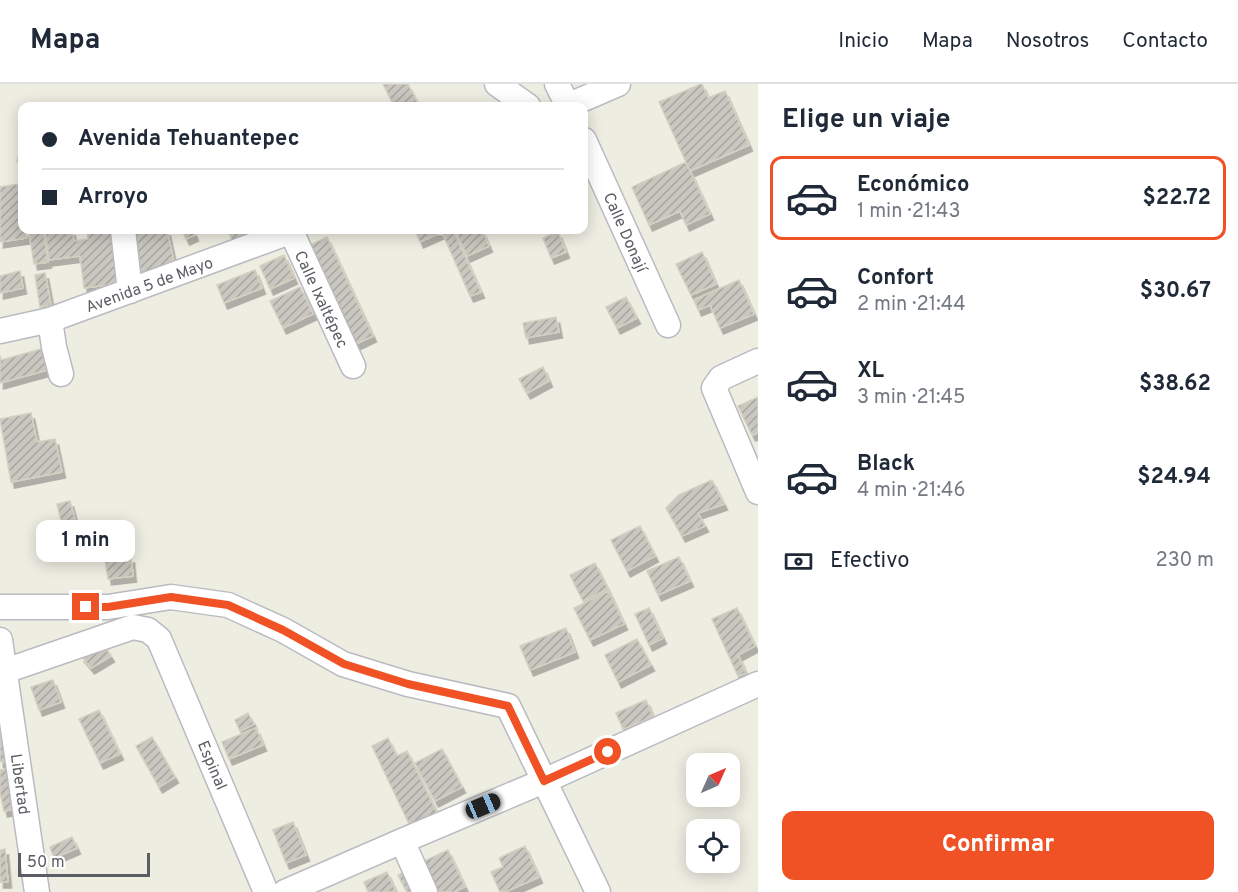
<!DOCTYPE html>
<html lang="es">
<head>
<meta charset="utf-8">
<style>
	:root { --surface:#fff; --page:#f6f6f7; --text:#1f2937; --muted:#747a83; --line:#e0e1e3; --accent:#f05225 }
	body { margin:0; font-family:Overpass,sans-serif; background:var(--page); color:var(--text); height:100vh; display:flex; flex-direction:column; font-size:22px; white-space:nowrap }
	* { box-sizing:border-box; margin:0 }
	p { font-size:20px; color:var(--muted) }
	.icon { flex:none; width:33px; height:33px; fill:none; stroke:currentColor; stroke-width:2; stroke-linecap:round; stroke-linejoin:round }
	.map { position:relative; flex:1; overflow:hidden }
	.drawer { display:flex; flex-direction:column; background:var(--surface); width:480px }
	.drawer>* { flex:none }
	.guide { position:absolute; left:18px; top:18px; width:570px; height:132px; border-radius:12px; box-shadow:0 3px 15px #0003; display:grid; align-content:center; height:132px; padding:0 24px; background:var(--surface) }
	.needle { width:39px; rotate:45deg }
	.tools { position:absolute; left:686px; top:669px; display:grid; gap:12px }
	.tools a { display:grid; place-items:center; width:54px; height:54px; border-radius:12px; background:var(--surface); box-shadow:0 3px 15px #0003; font-size:30px }
	.scale { position:absolute; left:18px; bottom:15px; width:132px; box-sizing:border-box; padding-left:6px; border:3px solid #5a5d63; border-top:0; font-size:16px; line-height:21px; white-space:nowrap; color:#5a5d63; -webkit-text-stroke:4px #fff; paint-order:stroke }
	.end { position:absolute; width:27px; height:27px; margin:-14px; border:8px solid #f05225; background:#fff; box-shadow:0 0 0 3px #fff }
	.from { border-radius:50% }
	.bubble { position:absolute; height:42px; border-radius:12px; background:var(--surface); box-shadow:0 3px 15px #0003; font-size:20px; font-weight:700; line-height:42px; text-align:center }
	.car { position:absolute; width:18px; height:36px; margin:-18px -9px; border-radius:8px; box-shadow:0 0 4px 2px #0007; background:linear-gradient(#222 24%,#8ab4d8 0 40%,#222 0 76%,#8ab4d8 0 86%,#222 0) }
	.guide b { display:flex; align-items:center; gap:21px; height:57px; font-size:22px }
	.guide b+b { border-top:2px solid var(--line) }
	.guide i { width:15px; height:15px; background:var(--text) }
	ul { padding:0; list-style:none }
	li { display:flex; align-items:center; gap:18px; height:84px; margin:0 12px 9px; padding:0 12px; border:3px solid transparent; border-radius:12px }
	li div { flex:1 }
	li b { display:block; font-size:22px }
	li em { font-style:normal; font-weight:700 }
	li.active { border-color:var(--accent) }
	li>.icon { width:54px; height:54px; stroke-width:1.5 }
	h2 { padding:0 24px; font-size:27px; line-height:72px }
	.pay { display:flex; align-items:center; gap:15px; height:66px; padding:0 24px; font-size:22px }
	.pay p { margin-inline-start:auto }
	.action { display:flex; gap:12px; margin-top:auto; padding:12px 24px }
	.action a { flex:1; height:69px; border-radius:12px; background:var(--accent); color:#fff; font-size:24px; font-weight:700; line-height:69px; text-align:center }
	header { display:flex; align-items:center; gap:36px; box-sizing:border-box; height:84px; padding:0 30px; background:var(--surface); border-bottom:2px solid var(--line) }
	header strong { font-size:28px }
	nav { display:flex; gap:33px; margin-inline-start:auto; font-size:21px }
	main { display:flex; flex:1; min-height:0 }
	.map>svg:first-child { display:block }
	.building { fill:url(#building-hatch); stroke:#d3d0c0; stroke-width:1.5; filter:url(#shadow) }
	.lines { fill:none; stroke-linecap:round; stroke-linejoin:round }
	.minor-casing { stroke:#babbc1; stroke-width:27 }
	.minor { stroke:#fff; stroke-width:24 }
	.route { stroke:#f05225; stroke-width:8 }
	.labels { text-anchor:middle; stroke-width:4.5; stroke-linejoin:round; paint-order:stroke }
	.street-label { font-size:16px; fill:#5a5d63; stroke:#fff }
</style>
</head>
<body>
<header>
<strong>Mapa</strong>
<nav><a>Inicio</a><a>Mapa</a><a>Nosotros</a><a>Contacto</a></nav>
</header>
<main>
<div class="map">
<svg width="758" height="808" viewBox="0 0 758 808">
	<defs>
		<pattern id="building-hatch" width="6" height="6" patternUnits="userSpaceOnUse" patternTransform="scale(1.5)"><rect width="6" height="6" fill="#c9c7bf"/><path d="M-1 1l2-2M0 6l6-6M5 7l2-2" fill="none" stroke="#a6a59f"/></pattern>
		<filter id="shadow"><feDropShadow dx="3.5" dy="6" stdDeviation="0" flood-color="#0004"/></filter>
	</defs>
	<rect width="100%" height="100%" fill="#eeede2"/>
	<!-- building -->
	<path class="building" d="M383,0H408L419,22H394Z
		M701,0H702L708,14L725,7L749,61L690,87L659,18Z
		M21,62L22,63V79L17,78Z
		M686,78L710,130L686,141L680,127L649,141L632,103Z
		M19,100L22,124V146H25L27,154L0,158V103Z
		M43,146L48,178L34,180L29,148Z
		M45,146H72L74,157L88,155L87,146H115L123,199L84,204L80,172L49,176Z
		M127,146H167L175,183L138,191Z
		M182,146H193L195,151L186,155Z
		M228,146H247L249,151L232,157Z
		M415,146H453L481,208L470,212L442,148L420,158Z
		M455,146H482L489,162L467,172Z
		M558,148L566,168L551,174L543,154Z
		M327,153L373,252L356,260L310,161Z
		M702,168L716,200L691,211L676,180Z
		M284,171L294,194L270,205L260,182Z
		M255,186L262,204L224,219L217,201Z
		M20,187L23,204L0,209V192Z
		M45,189L51,221L40,223L35,191Z
		M739,196L754,230L720,244L710,221L698,226L694,216Z
		M300,203L313,230L283,244L270,217Z
		M626,213L637,234L617,244L606,223Z
		M556,233L559,248L526,254L523,239Z
		M45,264L51,285L0,299V272L1,276Z
		M543,283L549,297L527,309L519,295Z
		M758,313V349L752,351L738,322Z
		M31,329L37,358L55,355L62,388L11,398L0,335Z
		M712,396L724,420L698,429L705,442L682,452L666,424L679,411Z
		M70,417L81,459L67,462L57,420Z
		M640,442L655,472L627,487L611,456Z
		M131,473L133,492L108,495L105,476Z
		M679,473L690,497L658,511L647,487Z
		M595,479L608,505L583,517L570,491Z
		M609,507L624,540L590,556L574,524Z
		M649,524L663,554L649,561L635,530Z
		M737,524L755,562L738,571L746,589L738,592L712,535Z
		M566,544L575,568L530,586L520,562Z
		M637,555L651,581L618,598L605,571Z
		M102,558L111,572L91,584L81,572Z
		M53,596L61,618L39,626L31,603Z
		M646,616L653,633L623,645L616,629Z
		M99,626L120,670L100,679L79,635Z
		M248,629L254,640L240,647L235,636Z
		M256,644L263,661L229,675L222,658Z
		M4,650L9,677L0,678V651Z
		M152,653L175,693L159,703L136,662Z
		M388,654L397,672L407,667L439,733L412,746L372,662Z
		M442,665L462,703L435,717L415,679Z
		M11,684L18,724L4,727L0,708V686Z
		M293,738L306,771L286,779L273,746Z
		M72,753L77,764L54,774L50,763Z
		M525,762L539,793L505,808H500L491,788L503,783L499,774Z
		M5,765L8,798H0V766Z
		M448,766L465,803L454,808H436L422,778Z
		M407,787L417,808H407L398,791Z
		M387,788L396,808H368L364,798Z"/>
	<g class="lines">
		<!-- minor casing -->
		<g class="minor-casing">
			<path id="minor" d="M497,0L528,22
				M557,0L568,22
				M567,22L618,0
				M584,56L668,241
				M123,146L130,207
				M291,147L353,282
				M50,236L54,263L61,290
				M0,247L50,236L295,146
				M758,277L721,294L714,304L758,408
				M0,523H108L171,513L228,521L283,546L343,580L408,600L508,622L598,808
				M0,556L37,808
				M5,587L133,543L148,546L159,555L266,808
				M402,757L425,808
				M285,808L402,757L544,697L758,600"/>
		</g>
		<!-- minor -->
		<use href="#minor" class="minor"/>
	</g>
	<g class="lines">
		<!-- route -->
		<path class="route" d="M86,523H108L171,513L228,521L283,546L344,580L408,600L508,622L544,697L608,668"/>
	</g>
	<g class="labels">
		<!-- street labels -->
		<g class="street-label">
			<text transform="translate(626 148) rotate(66)" y="6">Calle Donají</text>
			<text transform="translate(149 200) rotate(-20)" y="6">Avenida 5 de Mayo</text>
			<text transform="translate(322 215) rotate(65)" y="6">Calle Ixaltépec</text>
			<text transform="translate(213 681) rotate(67)" y="6">Espinal</text>
			<text transform="translate(21 700) rotate(82)" y="6">Libertad</text>
		</g>
	</g>
</svg>
<div class="tools">
<a><svg class="needle" viewBox="-14 -14 28 28"><path d="M0-13l5 13h-10z" fill="#e53935"/><path d="M0 13l5-13h-10z" fill="#747a83"/></svg></a>
<a><svg class="icon" aria-label="locate" viewBox="0 0 24 24"><circle cx="12" cy="12" r="6"/><path d="M12 2v4M12 18v4M2 12h4M18 12h4"/></svg></a>
</div>
<div class="scale">50 m</div>
<i class="end from" style="left:608px;top:668px"></i>
<i class="end" style="left:86px;top:523px"></i>
<div class="bubble" style="left:36px;top:436px;width:99px">1 min</div>
<i class="car" style="left:483px;top:722px;rotate:67deg"></i>
<div class="guide">
<b><i class="from"></i>Avenida Tehuantepec</b>
<b><i></i>Arroyo</b>
</div>
</div>
<section class="drawer">
<h2>Elige un viaje</h2>
<ul>
<li class="active"><svg class="icon" aria-label="car" viewBox="0 0 24 24"><path d="M5 17H2v-5l4-1 3-4h7l3 4 3 1v5h-3M9 17h6M6 11h13"/><circle cx="7" cy="17" r="2"/><circle cx="17" cy="17" r="2"/></svg><div><b>Económico</b><p>1 min · 21:43</p></div><em>$22.72</em></li>
<li><svg class="icon" aria-label="car" viewBox="0 0 24 24"><path d="M5 17H2v-5l4-1 3-4h7l3 4 3 1v5h-3M9 17h6M6 11h13"/><circle cx="7" cy="17" r="2"/><circle cx="17" cy="17" r="2"/></svg><div><b>Confort</b><p>2 min · 21:44</p></div><em>$30.67</em></li>
<li><svg class="icon" aria-label="car" viewBox="0 0 24 24"><path d="M5 17H2v-5l4-1 3-4h7l3 4 3 1v5h-3M9 17h6M6 11h13"/><circle cx="7" cy="17" r="2"/><circle cx="17" cy="17" r="2"/></svg><div><b>XL</b><p>3 min · 21:45</p></div><em>$38.62</em></li>
<li><svg class="icon" aria-label="car" viewBox="0 0 24 24"><path d="M5 17H2v-5l4-1 3-4h7l3 4 3 1v5h-3M9 17h6M6 11h13"/><circle cx="7" cy="17" r="2"/><circle cx="17" cy="17" r="2"/></svg><div><b>Black</b><p>4 min · 21:46</p></div><em>$24.94</em></li>
</ul>
<div class="pay"><svg class="icon" aria-label="cash" viewBox="0 0 24 24"><path d="M3 7h18v10H3z"/><circle cx="12" cy="12" r="2"/></svg>Efectivo<p>230 m</p></div>
<div class="action"><a>Confirmar</a></div>
</section>
</main>
</body>
</html>
